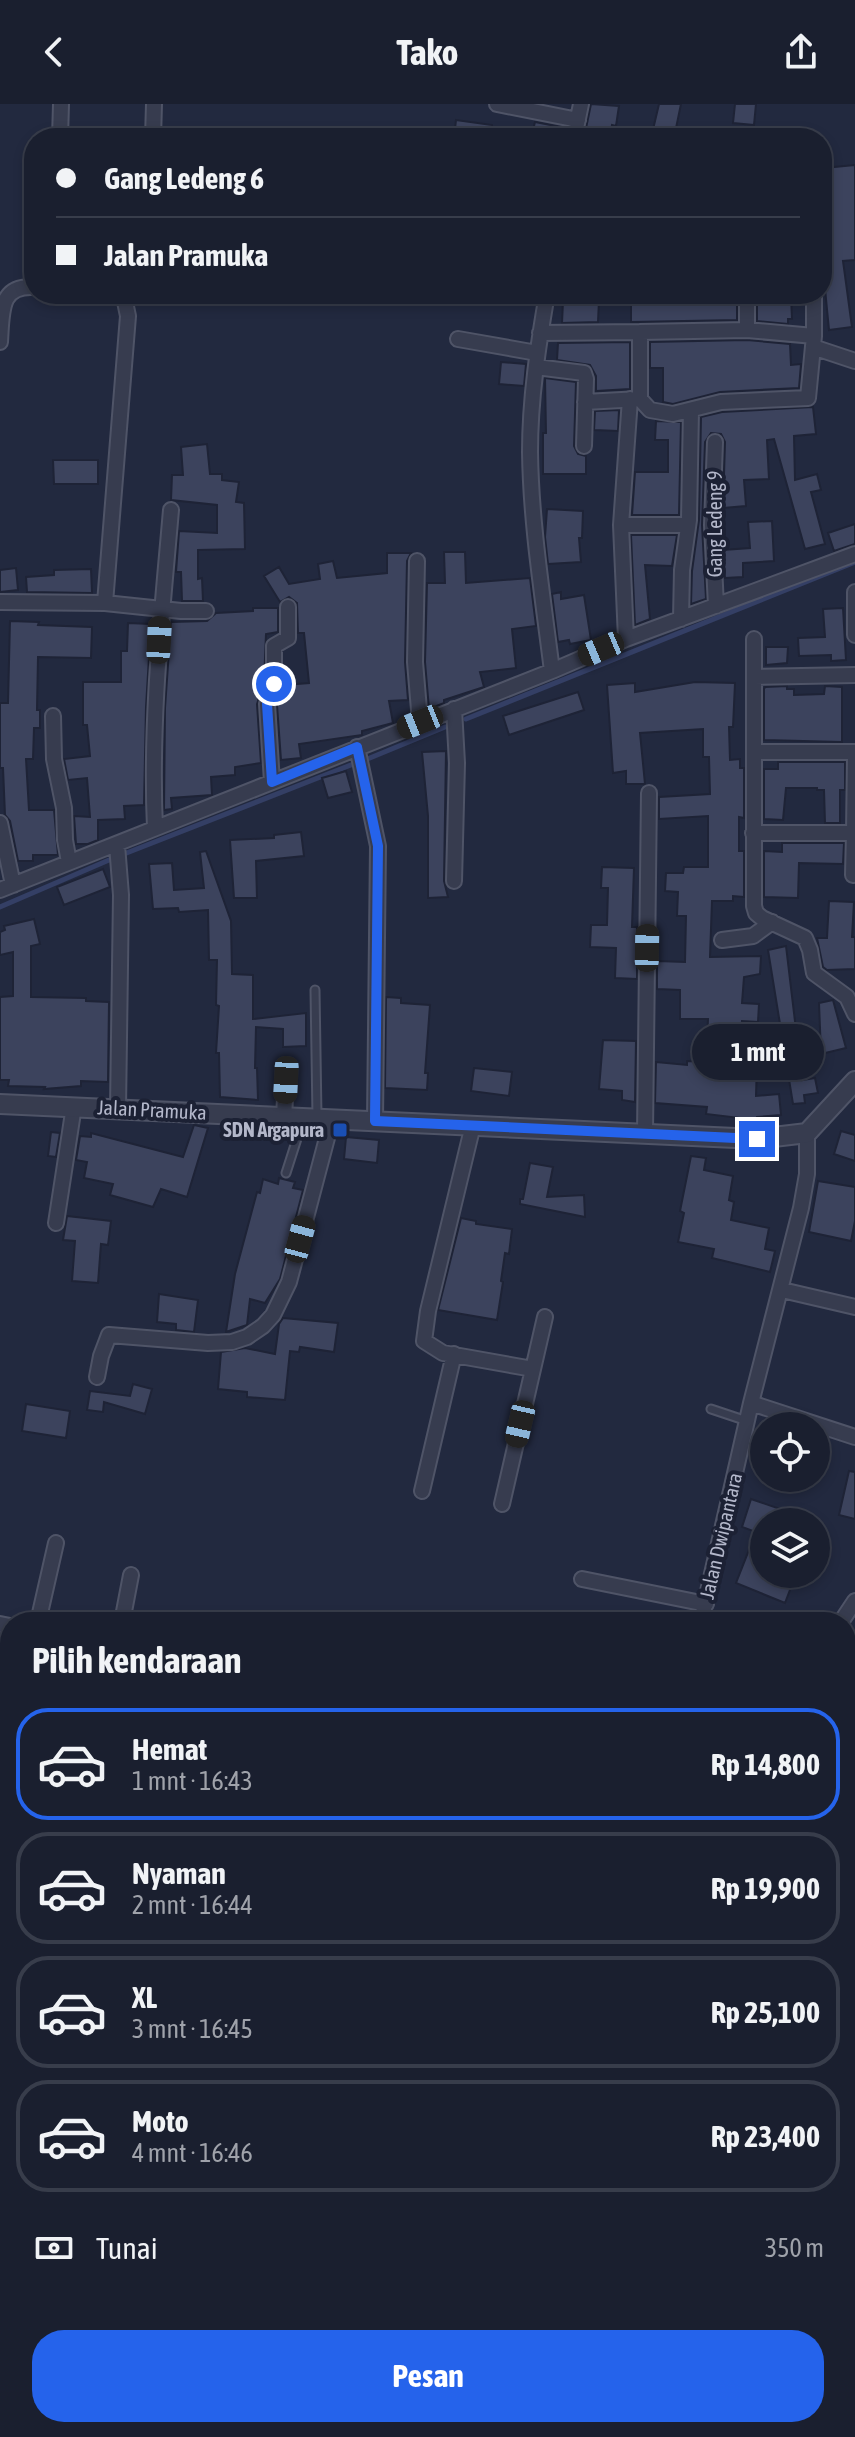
<!DOCTYPE html>
<html lang="id">
<head>
<meta charset="utf-8">
<style>
	:root { --surface:#1a1f2f; --page:#272c3b; --text:#f1f3f6; --muted:#9fa2aa; --line:#383d4b; --accent:#2563eb }
	body { margin:0; font-family:"Asap Condensed",sans-serif; background:var(--page); color:var(--text); height:100vh; display:flex; flex-direction:column; font-size:30px; white-space:nowrap }
	* { box-sizing:border-box; margin:0 }
	p { font-size:26px; color:var(--muted) }
	.icon { flex:none; width:44px; height:44px; fill:none; stroke:currentColor; stroke-width:2; stroke-linecap:round; stroke-linejoin:round }
	.map { position:relative; flex:1; overflow:hidden }
	.panel { position:absolute; left:0px; top:1508px; width:856px; height:826px; display:flex; flex-direction:column; background:var(--surface); border-radius:32px 32px 0 0; box-shadow:0 4px 12px #0003,0 0 0 2px var(--line) }
	.panel>* { flex:none }
	.hud { position:absolute; left:24px; top:24px; width:808px; height:176px; border-radius:32px; box-shadow:0 4px 12px #0003,0 0 0 2px var(--line); display:grid; align-content:center; height:176px; padding:0 32px; background:var(--surface) }
	.controls { position:absolute; left:750px; top:1308px; display:grid; gap:16px }
	.controls a { display:grid; place-items:center; width:80px; height:80px; border-radius:50%; background:var(--surface); box-shadow:0 4px 12px #0003,0 0 0 2px var(--line); font-size:40px }
	.end { position:absolute; width:36px; height:36px; margin:-18px; border:10px solid #2563eb; background:#fff; box-shadow:0 0 0 4px #fff }
	.from { border-radius:50% }
	.bubble { position:absolute; height:56px; border-radius:28px; background:var(--surface); box-shadow:0 4px 12px #0003,0 0 0 2px var(--line); font-size:26px; font-weight:700; line-height:56px; text-align:center }
	.car { position:absolute; width:24px; height:48px; margin:-24px -12px; border-radius:10px; box-shadow:0 0 6px 2px #0007; background:linear-gradient(#222 24%,#8ab4d8 0 40%,#222 0 76%,#8ab4d8 0 86%,#222 0) }
	.hud b { display:flex; align-items:center; gap:28px; height:76px; font-size:30px }
	.hud b+b { border-top:2px solid var(--line) }
	.hud i { width:20px; height:20px; background:var(--text) }
	ul { padding:0; list-style:none }
	li { display:flex; align-items:center; gap:24px; height:112px; margin:0 16px 12px; padding:0 16px; border:4px solid var(--line); border-radius:32px }
	li div { flex:1 }
	li b { display:block; font-size:30px }
	li em { font-style:normal; font-weight:700 }
	li.on { border-color:var(--accent) }
	li>.icon { width:72px; height:72px; stroke-width:1.5 }
	h2 { padding:0 32px; font-size:36px; line-height:96px }
	.pay { display:flex; align-items:center; gap:20px; height:88px; padding:0 32px; font-size:30px }
	.pay p { margin-inline-start:auto }
	.button { display:flex; gap:16px; margin-top:auto; padding:16px 32px }
	.button a { flex:1; height:92px; border-radius:32px; background:var(--accent); color:#fff; font-size:32px; font-weight:700; line-height:92px; text-align:center }
	header { display:flex; justify-content:space-between; align-items:center; height:104px; padding:0 32px; background:var(--surface); font-size:36px; font-weight:700 }
	.map>svg:first-child { display:block }
	.green { fill:#253840 }
	.lines { fill:none; stroke-linecap:round; stroke-linejoin:round }
	.stream { stroke:#343f65; stroke-width:5 }
	.building { fill:#3c435d; stroke:#1e2336; stroke-width:2 }
	.service-casing { stroke:#4f5467; stroke-width:11 }
	.minor-casing { stroke:#4f5467; stroke-width:18 }
	.tertiary-casing { stroke:#4f5467; stroke-width:22 }
	.service { stroke:#373c4f; stroke-width:7 }
	.minor { stroke:#373c4f; stroke-width:14 }
	.tertiary { stroke:#373c4f; stroke-width:18 }
	.route { stroke:#2563eb; stroke-width:10 }
	.transit-dot { fill:#1a4fb4; stroke:#1c2134; stroke-width:3 }
	.labels { text-anchor:middle; stroke-width:8; stroke-linejoin:round; paint-order:stroke }
	.street-label { font-size:20px; fill:#b3b7ca; stroke:#1c2134 }
	.poi-label { font-size:20px; font-weight:bold; fill:#b3b7ca; stroke:#1c2134; text-anchor:end }
</style>
</head>
<body>
<header><svg class="icon" aria-label="back" viewBox="0 0 24 24"><path d="M15 5l-7 7 7 7"/></svg>Tako<svg class="icon" aria-label="share" viewBox="0 0 24 24"><path d="M12 15V3M7 8l5-5 5 5M5 13v7h14v-7"/></svg></header>
<div class="map">
<svg width="855" height="2333" viewBox="0 0 855 2333">
	<rect width="100%" height="100%" fill="#22293f"/>
	<!-- green -->
	<path class="green" d="M846,1946L855,1951V2147L846,2142Z
		M122,2324H219L239,2333H117Z
		M314,2324H652L663,2333H311Z"/>
	<g class="lines">
		<!-- stream -->
		<path class="stream" d="M466,615L855,458
			M365,656L445,623
			M124,750L356,659
			M0,803L116,753
			M0,1811L10,1800"/>
	</g>
	<!-- building -->
	<path class="building" d="M591,0L619,2L616,22L612,21L610,34H584Z
		M659,0H681L674,34H651Z
		M735,0H756L754,21L733,19Z
		M456,16L492,21L491,34H454Z
		M535,18L566,24L564,34H531Z
		M855,61V156L843,157L852,223L829,226L823,164H825L822,137L827,136L823,104H829L824,64Z
		M631,190H692L737,194V216L631,218Z
		M791,192L792,215H788V220L757,217V193Z
		M581,196H599L598,218L562,219L563,197L582,198Z
		M747,236L790,240L791,261L801,260L799,284L720,288L673,300L663,298V264H650V238Z
		M630,238V285L596,287V272L590,261L557,256L558,239Z
		M501,258L526,260L524,282L499,280Z
		M545,274L576,278L574,342L578,350L586,352V370H543V329H546Z
		M813,303L816,330L794,332L795,376L817,370L821,386L811,388L825,440L805,445L774,335L767,336L769,375L744,376L746,402L723,404L725,338L721,330L711,329L705,338L702,421L706,495L691,500L692,467L699,416L701,313L722,308Z
		M619,306L618,327L594,326L595,307Z
		M656,317L681,318L679,411H632L635,368H668V336H655Z
		M207,340L210,370H222V376L239,378L236,398L244,399L245,445L198,446V475L202,474L203,497H182L181,468H176L179,427L217,429V401L171,396L172,371H183L181,343Z
		M53,356H98V380H54Z
		M547,405L583,407L582,434H579L581,458L548,460L545,433Z
		M772,417L774,457L743,459V473L725,474L723,446L750,444L748,418Z
		M855,420V440L834,447L828,429Z
		M631,431H677L672,462L645,461L650,515L635,521Z
		M444,448H465L466,479L530,474L536,522L512,525L516,564L480,568L484,583L444,596V599L429,605L425,558L427,479H445Z
		M387,449H411L407,457L405,558L408,596L389,597L393,619L362,627V631L299,640L301,654L281,656L277,601L284,581L309,579L304,529H298L297,499L289,493L280,498L264,472L279,463L289,480L320,475L318,460L333,457L337,474L387,469Z
		M16,464L18,486L0,488V466Z
		M91,465L92,489L27,488L26,473L54,471V466Z
		M561,488V495L584,491L591,536L570,540L569,536L558,538L552,490Z
		M253,504H278V528L266,530L264,578L257,600L261,659L235,663V671L211,673L212,691L171,694L172,705L164,706L165,604L171,518L207,517L216,509L253,507Z
		M843,504L846,556L831,557V551L799,552L798,534L825,533L823,505Z
		M10,517L39,518L38,521L92,523L91,554L38,553L37,606H40V624H34L33,655H26L29,706H54L58,751H33V757H18L10,717L5,711L3,664H0V599H8Z
		M128,519L151,520L146,603L144,701L124,702L125,715L98,716V736L88,740H76L74,712L90,713L87,674L68,676L64,655L90,652L87,621H83V578H121V547H127Z
		M766,543H788L787,559L766,561Z
		M695,578L735,579L733,623H729L730,656L740,655V664H744V714L739,713V747H744V793L733,792V797H712L710,853L761,852L760,870L744,873L742,899L759,900L758,918L742,917L740,959L757,960L756,992L779,990L781,1011L757,1013L756,1016L706,1010L707,1003L655,999L656,958L687,961V957L706,958L708,915H680V886L657,885V857L685,858L686,812H677L678,788L665,787L666,769H683L684,763H708V712L659,715V693L710,690L709,653H703V625L640,629L645,680H626V667L613,669L607,581L635,579V588Z
		M787,582V585H794V591L824,590L825,582L842,583V638L764,636V585L765,583Z
		M578,588L584,606L509,631L503,612Z
		M446,647L444,777L448,793L428,794V712L422,648Z
		M778,658H845V686H840V719H825L824,686H817V684H786L783,716L764,715V665H778Z
		M346,667L352,688L328,694L322,674Z
		M301,728L304,752L256,757L257,794H234L230,736L274,734V731Z
		M782,739H844L843,760L799,759L798,794L764,793V747L782,748Z
		M206,747L231,817L232,870L253,871V915L306,909V942L283,943V925L256,923L255,964H257L258,996L220,993L219,949H216L219,902L216,901L217,856H209L208,806L179,808L178,804L153,805L149,760L172,759L174,786L204,784L200,748Z
		M602,763L634,764L632,823H637V875L615,874L616,844L590,843L591,821H607L608,784H601Z
		M103,765L110,783L64,801L57,783Z
		M829,797L854,798L852,833H855V865L827,866L823,863L817,834H827Z
		M34,815L40,840L31,842V893L86,894V897L109,898L108,978L81,977V982L44,985L45,983L8,982L9,976H0V893L13,892V848L0,851V828L5,826L4,822Z
		M786,842L802,976L815,974L818,989L804,991L805,999L793,1000L768,846Z
		M386,893L401,894V899L430,901L425,969H428L427,986L385,984Z
		M833,896L846,944L821,950L819,899Z
		M603,936L636,937L635,998L622,996V987L599,985Z
		M474,964L512,968L509,992L471,987Z
		M194,1021L208,1024L187,1093L161,1085L153,1103L110,1091L113,1080L84,1074L87,1058L76,1056L80,1032L91,1033V1029L183,1053Z
		M841,1027L855,1031V1057L834,1050Z
		M51,1028L60,1029L56,1053L48,1052Z
		M346,1033L379,1036L377,1059L344,1055Z
		M691,1052L706,1054L704,1066L733,1072L729,1096L734,1098L731,1116L769,1124L765,1145L775,1147L770,1168L712,1154L714,1145L678,1138L684,1109L680,1107Z
		M530,1059L553,1063L547,1093L584,1091L585,1113L520,1100V1095H523Z
		M279,1074L295,1078L293,1084L303,1086L280,1175L265,1199L250,1195L247,1221L226,1228L235,1170L257,1088L260,1089L263,1075L278,1080Z
		M818,1077L855,1083V1117L851,1137L809,1128Z
		M67,1112L111,1117L108,1141L101,1140L98,1179L72,1177L75,1137L63,1136Z
		M461,1114L476,1117V1120L512,1125L509,1150L505,1149L501,1177L503,1178L497,1216L438,1206Z
		M159,1190L198,1196L194,1228L176,1226V1220L157,1218Z
		M283,1214L338,1219L334,1248L300,1243L299,1248L290,1247L285,1296L247,1293V1288L218,1285L221,1248L245,1244L275,1250L279,1220Z
		M133,1280L152,1285L145,1310L104,1298L103,1308L87,1306L90,1287L130,1292Z
		M26,1300L70,1307L66,1334L22,1327Z
		M849,1367L855,1368V1415L839,1411Z
		M751,1395L812,1416V1418H764V1470H796L785,1499L736,1479L756,1428L742,1423Z"/>
	<g class="lines">
		<!-- service casing -->
		<g class="service-casing">
			<path id="service" d="M315,886L317,1012
				M286,1069L303,1016
				M711,1305L747,1317
				M846,1956L855,1936
				M846,2023L855,2028"/>
		</g>
		<!-- minor casing -->
		<g class="minor-casing">
			<path id="minor" d="M497,0L578,16
				M60,34L61,0
				M153,34L154,0
				M574,34L581,0
				M547,190C538,242 530,295 530,348C531,421 543,494 552,567
				M747,190V226
				M540,229L640,228
				M458,235L537,249
				M0,238C2,206 0,181 34,183
				M813,243L855,257
				M536,263L584,269L586,275L584,342
				M640,295L650,306L673,310L721,298L808,294L814,232V190
				M585,298L640,295V228L747,226L814,232
				M715,338L712,421L716,502
				M621,421H688
				M417,457L415,558L420,618
				M855,488V531
				M0,498L105,499L181,507H206
				M105,499L128,212L124,193L120,190
				M681,515L682,466L689,416L691,306
				M626,535L621,421L630,295
				M754,535V802L756,809L762,814L805,834L810,846L814,869L847,893L855,910
				M755,573L855,571
				M53,612L54,655L64,704L65,736L69,758
				M357,643L378,742L375,1017
				M755,648H855
				M272,678L267,600L274,580V542L288,534V503
				M0,719L13,781
				M155,724C150,617 162,511 171,406
				M753,729H854L855,652
				M117,741L121,791L118,1005
				M853,771L854,729
				M454,777L457,659L454,605
				M0,786L552,567L626,535L855,450
				M722,836L753,832L772,818
				M284,1013L286,976
				M473,1021L428,1207L424,1237L443,1249L533,1265
				M645,1029L649,689
				M56,1119L74,1002
				M782,1186L855,1203
				M97,1273L101,1252L109,1231L208,1239L232,1238L247,1233L263,1222L273,1211L289,1178L332,1015
				M751,1299L855,1333
				M422,1387L454,1250
				M502,1400L545,1213
				M582,1475L706,1500
				M38,1518L56,1439
				M122,1518L131,1471
				M701,1518L751,1299L801,1104L807,1070V1029
				M841,1518L855,1497
				M0,1520L10,1522
				M0,1686L10,1687
				M846,1710L855,1696
				M846,1758L855,1761
				M846,1927L855,1931
				M0,1959L10,1957
				M0,2069L5,2081L10,2148
				M0,2183H10
				M202,2324L211,2333
				M76,2328L78,2324"/>
		</g>
		<!-- tertiary casing -->
		<g class="tertiary-casing">
			<path id="tertiary" d="M0,1000L757,1035L807,1029L855,977"/>
		</g>
		<!-- service -->
		<use href="#service" class="service"/>
		<!-- minor -->
		<use href="#minor" class="minor"/>
		<!-- tertiary -->
		<use href="#tertiary" class="tertiary"/>
	</g>
	<g class="lines">
		<!-- route -->
		<path class="route" d="M274,580L267,600L272,678L357,643L378,742L375,1017L757,1035"/>
	</g>
	<!-- markers -->
	<rect class="transit-dot" x="332" y="1018" width="16" height="16" rx="4"/>
	<g class="labels">
		<!-- street labels -->
		<g class="street-label">
			<text transform="translate(715 420) rotate(-90)" y="7">Gang Ledeng 9</text>
			<text transform="translate(152 1006) rotate(3)" y="7">Jalan Pramuka</text>
			<text transform="translate(721 1432) rotate(-77)" y="7">Jalan Dwipantara</text>
		</g>
		<!-- poi labels -->
		<g class="poi-label">
			<text x="324" y="1033">SDN Argapura</text>
		</g>
	</g>
</svg>
<div class="controls">
<a><svg class="icon" aria-label="locate" viewBox="0 0 24 24"><circle cx="12" cy="12" r="6"/><path d="M12 2v4M12 18v4M2 12h4M18 12h4"/></svg></a>
<a><svg class="icon" aria-label="layers" viewBox="0 0 24 24"><path d="M12 4l9 5-9 5-9-5zM3 14l9 5 9-5"/></svg></a>
</div>
<i class="end from" style="left:274px;top:580px"></i>
<i class="end" style="left:757px;top:1035px"></i>
<div class="bubble" style="left:692px;top:920px;width:132px">1 mnt</div>
<i class="car" style="left:159px;top:536px;rotate:3deg"></i>
<i class="car" style="left:601px;top:545px;rotate:247deg"></i>
<i class="car" style="left:420px;top:618px;rotate:248deg"></i>
<i class="car" style="left:647px;top:844px;rotate:1deg"></i>
<i class="car" style="left:286px;top:976px;rotate:183deg"></i>
<i class="car" style="left:300px;top:1135px;rotate:15deg"></i>
<i class="car" style="left:520px;top:1320px;rotate:193deg"></i>
<div class="hud">
<b><i class="from"></i>Gang Ledeng 6</b>
<b><i></i>Jalan Pramuka</b>
</div>
<section class="panel">
<h2>Pilih kendaraan</h2>
<ul>
<li class="on"><svg class="icon" aria-label="car" viewBox="0 0 24 24"><path d="M5 17H2v-5l4-1 3-4h7l3 4 3 1v5h-3M9 17h6M6 11h13"/><circle cx="7" cy="17" r="2"/><circle cx="17" cy="17" r="2"/></svg><div><b>Hemat</b><p>1 mnt · 16:43</p></div><em>Rp 14,800</em></li>
<li><svg class="icon" aria-label="car" viewBox="0 0 24 24"><path d="M5 17H2v-5l4-1 3-4h7l3 4 3 1v5h-3M9 17h6M6 11h13"/><circle cx="7" cy="17" r="2"/><circle cx="17" cy="17" r="2"/></svg><div><b>Nyaman</b><p>2 mnt · 16:44</p></div><em>Rp 19,900</em></li>
<li><svg class="icon" aria-label="car" viewBox="0 0 24 24"><path d="M5 17H2v-5l4-1 3-4h7l3 4 3 1v5h-3M9 17h6M6 11h13"/><circle cx="7" cy="17" r="2"/><circle cx="17" cy="17" r="2"/></svg><div><b>XL</b><p>3 mnt · 16:45</p></div><em>Rp 25,100</em></li>
<li><svg class="icon" aria-label="car" viewBox="0 0 24 24"><path d="M5 17H2v-5l4-1 3-4h7l3 4 3 1v5h-3M9 17h6M6 11h13"/><circle cx="7" cy="17" r="2"/><circle cx="17" cy="17" r="2"/></svg><div><b>Moto</b><p>4 mnt · 16:46</p></div><em>Rp 23,400</em></li>
</ul>
<div class="pay"><svg class="icon" aria-label="cash" viewBox="0 0 24 24"><path d="M3 7h18v10H3z"/><circle cx="12" cy="12" r="2"/></svg>Tunai<p>350 m</p></div>
<div class="button"><a>Pesan</a></div>
</section>
</div>
</body>
</html>
